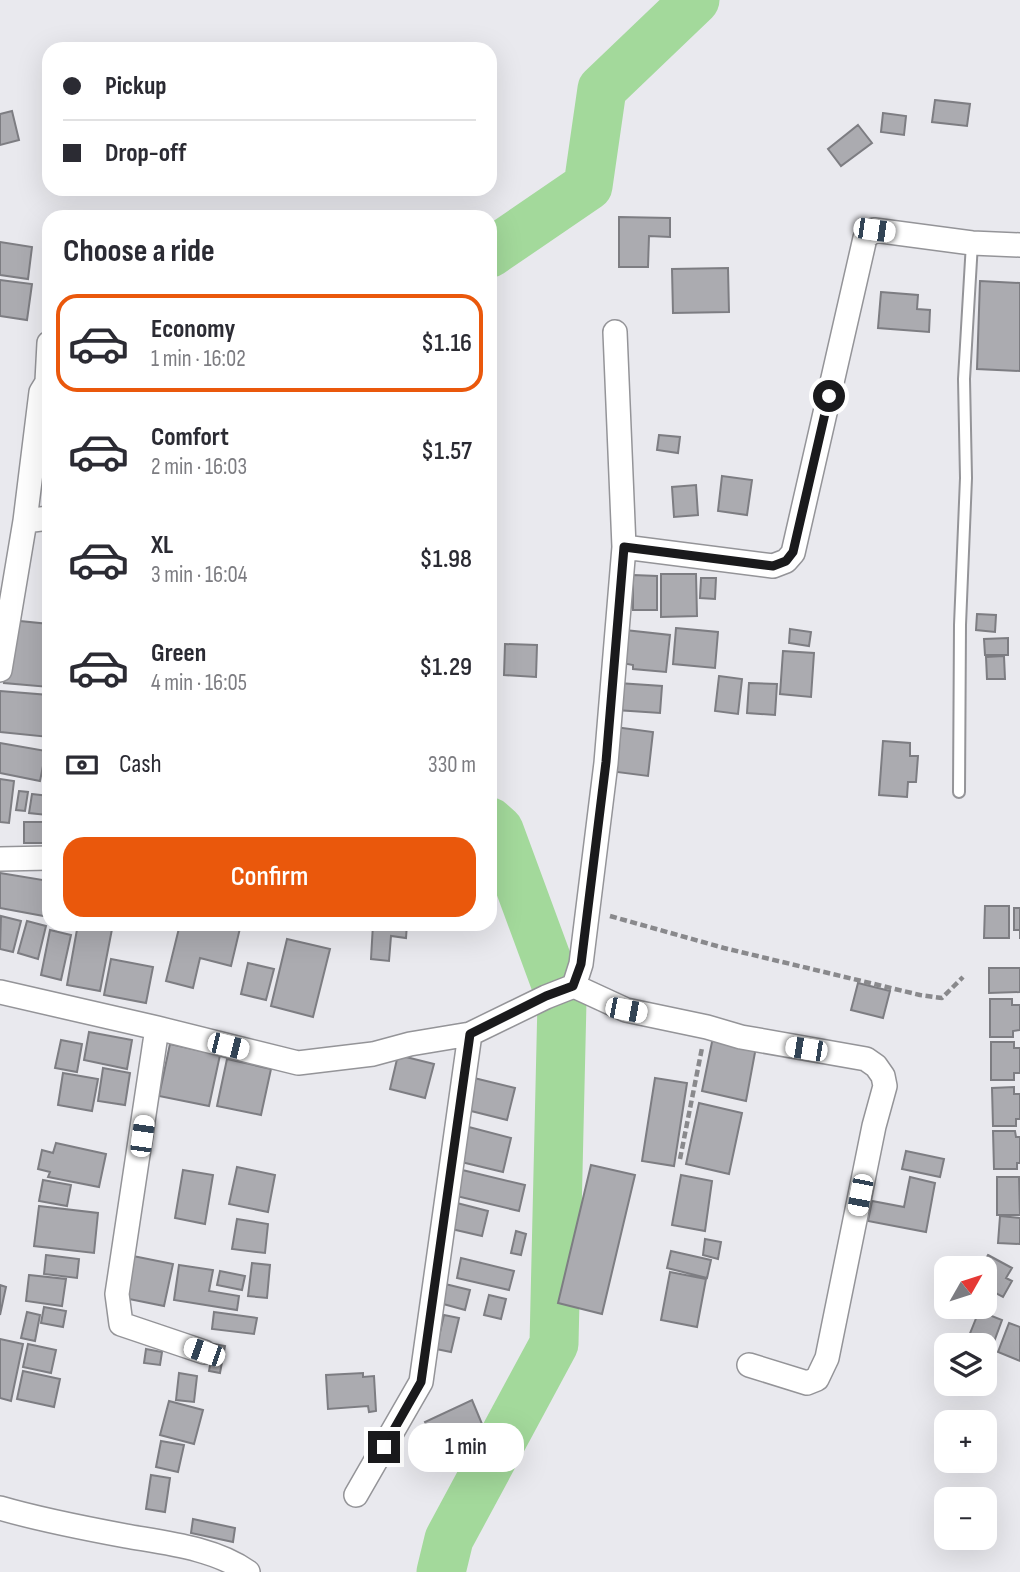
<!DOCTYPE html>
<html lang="en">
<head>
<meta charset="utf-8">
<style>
	:root { --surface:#fff; --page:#f7f7f7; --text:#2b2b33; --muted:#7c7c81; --line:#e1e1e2; --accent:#ea580c }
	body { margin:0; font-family:"Sofia Sans Condensed",sans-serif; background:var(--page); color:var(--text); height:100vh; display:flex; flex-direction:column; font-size:26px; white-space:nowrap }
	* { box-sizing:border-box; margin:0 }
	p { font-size:23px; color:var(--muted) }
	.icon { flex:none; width:38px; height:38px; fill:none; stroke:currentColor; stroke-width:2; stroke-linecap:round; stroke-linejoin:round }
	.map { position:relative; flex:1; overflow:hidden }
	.side { position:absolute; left:42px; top:210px; width:455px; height:721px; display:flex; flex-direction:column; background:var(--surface); border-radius:21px; box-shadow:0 7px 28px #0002 }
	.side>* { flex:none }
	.top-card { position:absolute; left:42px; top:42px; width:455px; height:154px; border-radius:21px; box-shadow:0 7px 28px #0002; display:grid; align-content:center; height:154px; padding:0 21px; background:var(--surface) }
	.needle { width:46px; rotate:51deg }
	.controls { position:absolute; left:934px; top:1256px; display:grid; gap:14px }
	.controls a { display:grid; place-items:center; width:63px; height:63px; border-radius:14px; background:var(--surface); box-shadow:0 7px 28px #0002; font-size:35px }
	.end { position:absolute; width:32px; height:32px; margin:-16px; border:9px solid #1a1a1c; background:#fff; box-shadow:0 0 0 4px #fff }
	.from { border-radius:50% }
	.bubble { position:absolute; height:49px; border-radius:21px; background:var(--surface); box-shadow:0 7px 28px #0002; font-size:23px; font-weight:600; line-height:49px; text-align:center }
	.car { position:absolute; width:21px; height:42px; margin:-21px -10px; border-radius:9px; box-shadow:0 0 5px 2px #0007; background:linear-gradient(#fff 24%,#345 0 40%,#fff 0 76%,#345 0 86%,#fff 0) }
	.top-card b { display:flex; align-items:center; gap:24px; height:66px; font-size:26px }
	.top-card b+b { border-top:2px solid var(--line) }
	.top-card i { width:18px; height:18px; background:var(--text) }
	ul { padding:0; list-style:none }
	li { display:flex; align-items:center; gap:21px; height:98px; margin:0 14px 10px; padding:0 7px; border:4px solid transparent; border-radius:21px }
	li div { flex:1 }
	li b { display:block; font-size:26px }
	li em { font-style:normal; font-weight:600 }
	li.current { border-color:var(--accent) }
	li>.icon { width:63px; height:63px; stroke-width:1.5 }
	h2 { padding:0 21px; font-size:32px; line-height:84px }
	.pay { display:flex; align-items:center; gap:18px; height:77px; padding:0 21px; font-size:26px }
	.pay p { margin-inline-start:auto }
	.cta { display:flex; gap:14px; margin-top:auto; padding:14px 21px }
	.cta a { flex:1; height:80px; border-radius:21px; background:var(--accent); color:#fff; font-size:28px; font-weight:600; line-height:80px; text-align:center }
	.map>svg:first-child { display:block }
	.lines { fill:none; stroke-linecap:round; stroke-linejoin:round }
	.river { stroke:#a3d99b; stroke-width:49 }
	.building { fill:#ababb0; stroke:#7d7d82; stroke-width:2 }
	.service-casing { stroke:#949498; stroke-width:14 }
	.minor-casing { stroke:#949498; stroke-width:26 }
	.path { stroke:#89898c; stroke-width:4.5; stroke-dasharray:7 3.5; stroke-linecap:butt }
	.service { stroke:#fff; stroke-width:10 }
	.minor { stroke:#fff; stroke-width:23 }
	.route { stroke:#1a1a1c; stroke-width:9 }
</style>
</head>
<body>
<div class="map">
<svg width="1020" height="1572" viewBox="0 0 1020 1572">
	<rect width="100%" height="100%" fill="#e9e9ee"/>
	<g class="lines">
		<!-- river -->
		<path class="river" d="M490,253L588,186L602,89L695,0
			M441,1572L449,1539L554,1344L562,1001L499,830L490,822"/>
	</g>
	<!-- building -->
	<path class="building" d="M935,100L970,104L967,126L932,122Z
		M12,111L19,140L0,145V114Z
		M883,113L906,116L904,135L881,132Z
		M858,125L872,143L841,166L828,149Z
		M619,217L670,218V237L649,236L648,267H619Z
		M0,242L32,247L28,279L0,275Z
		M728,268L729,312L673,313L672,269Z
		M0,280L32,284L27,320L0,316Z
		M980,281L1020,283V371L977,369Z
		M881,292L918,295L917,309L930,310L929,332L878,328Z
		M659,435L680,437L678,453L657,450Z
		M722,476L752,480L747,515L718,511Z
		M696,485L698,515L674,517L672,487Z
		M661,574H696L697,616L661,617Z
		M633,575L657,576V610H633Z
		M701,578H716L715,599L700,598Z
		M977,614L996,615L995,632L976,630Z
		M10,620L49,624V687L4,683Z
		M676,628L718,632L715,668L673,664Z
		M790,629L811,632L809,646L789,643Z
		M625,630L670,635L666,672L633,669V665L622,663Z
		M1008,638V655H985L984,639Z
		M505,644L537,645L536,677L504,675Z
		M783,651L814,653L811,697L780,694Z
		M1004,656L1005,679H987L986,657Z
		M719,676L742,679L738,714L715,711Z
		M618,683L662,686L660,713L616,710Z
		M749,683L777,684L775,715L747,713Z
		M0,691L49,695V737L0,732Z
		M615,727L653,732L648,776L609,771Z
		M883,741L910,743V756H918L916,782H908L907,797L879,795Z
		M0,743L46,751L40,781L0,773Z
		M0,779L14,781L9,823L0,822Z
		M19,791L28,792L25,811L16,810Z
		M32,794L49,796L47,815L29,813Z
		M24,822H45L44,843H24Z
		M0,873L49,881V917L0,908Z
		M985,906H1009V938H984Z
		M1014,908H1020V939V930H1014Z
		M1,916L21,921L13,952L0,949Z
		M27,921L46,926L38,959L18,953Z
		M78,924H113L100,991L67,985Z
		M180,924H241L231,966L200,958L193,988L166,981Z
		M373,924H407L406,938L391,936L389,961L371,959Z
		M50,930L71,935L61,980L41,975Z
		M287,939L330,949L313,1017L271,1006Z
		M111,959L153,967L146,1003L104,995Z
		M248,963L274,969L266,1000L241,994Z
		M989,968H1020V992L989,993Z
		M858,983L890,991L883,1018L851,1010Z
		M990,999H1012V1005H1020V1030L1013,1031V1037H990Z
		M89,1032L132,1040L127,1069L84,1060Z
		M713,1037L756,1047L746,1101L702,1091Z
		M61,1040L82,1044L77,1072L55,1068Z
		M991,1042H1014V1048H1020V1073H1014V1080H991Z
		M170,1044L220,1055L209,1106L159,1096Z
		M398,1055L434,1064L425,1098L390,1089Z
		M227,1059L271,1069L261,1115L217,1106Z
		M103,1068L130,1073L125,1105L98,1101Z
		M63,1073L98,1079L92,1111L58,1105Z
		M470,1077L515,1088L507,1120L463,1109Z
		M655,1078L687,1083L674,1166L642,1161Z
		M1014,1087V1094H1020V1119H1016V1126H993L992,1088Z
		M699,1103L742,1113L729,1174L686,1164Z
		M465,1126L511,1138L503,1172L457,1161Z
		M993,1131H1015L1016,1137H1020V1163H1017V1169H994Z
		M56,1143L106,1154L99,1187L48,1177L50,1172L38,1169L42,1150L53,1153Z
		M906,1151L944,1159L940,1177L902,1169Z
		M591,1165L635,1175L602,1314L558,1303Z
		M237,1167L275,1175L268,1212L229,1204Z
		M454,1168L525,1185L519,1211L448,1194Z
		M183,1170L213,1175L205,1224L175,1218Z
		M681,1175L712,1181L705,1231L672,1225Z
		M910,1177L935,1183L926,1232L868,1221L872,1201L904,1207Z
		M997,1177H1019L1020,1215H997Z
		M43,1180L71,1185L67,1206L39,1201Z
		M453,1202L488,1211L482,1236L447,1228Z
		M39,1206L98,1213L94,1253L34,1246Z
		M1000,1216L1020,1218V1244L998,1243Z
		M237,1219L268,1224L265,1253L232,1249Z
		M516,1231L526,1234L521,1255L511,1253Z
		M705,1239L721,1242L718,1259L703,1255Z
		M671,1251L711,1260L707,1278L667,1268Z
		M46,1255L79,1259L77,1278L44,1274Z
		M988,1255L1012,1268L1006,1278L1012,1281L1003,1297L992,1291L986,1302L985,1269H980Z
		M133,1256L173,1264L164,1306L124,1298Z
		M461,1258L514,1271L509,1290L457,1278Z
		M252,1263L270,1265L267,1298L248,1296Z
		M179,1265L213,1270L209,1291L239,1296L237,1310L174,1300Z
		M220,1271L245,1276L242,1290L217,1285Z
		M670,1272L706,1279L697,1327L661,1320Z
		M29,1275L66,1279L62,1306L26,1301Z
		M441,1283L470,1290L465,1310L436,1302Z
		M0,1285L6,1287L0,1315Z
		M489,1295L506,1299L501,1319L484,1315Z
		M44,1307L66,1311L63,1327L41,1323Z
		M979,1311L1002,1320L991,1350L967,1341Z
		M27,1312L40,1315L35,1341L21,1338Z
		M214,1312L257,1318L254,1334L212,1329Z
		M444,1315L459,1318L451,1352L436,1349Z
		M1009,1323L1020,1327V1361L998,1352Z
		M0,1339L23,1344L11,1401L0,1398Z
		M28,1344L56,1350L51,1373L23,1367Z
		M214,1344L225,1346L220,1373L209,1371Z
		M146,1349L162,1352L160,1365L144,1363Z
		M23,1371L60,1379L54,1407L17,1399Z
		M179,1373L197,1376L194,1402L176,1400Z
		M363,1373V1377L374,1376L376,1411L369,1412L368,1406L328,1409L326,1375Z
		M472,1400L482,1424L436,1445L425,1422Z
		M169,1401L203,1410L194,1444L160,1435Z
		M161,1441L184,1445L178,1472L156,1467Z
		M151,1475L170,1478L165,1512L146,1509Z
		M193,1519L235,1528L233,1542L191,1533Z"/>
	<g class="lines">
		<!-- service casing -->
		<g class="service-casing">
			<path id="service" d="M959,792L960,625L966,478L964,379L972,243"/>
		</g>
		<!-- minor casing -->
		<g class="minor-casing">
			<path id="minor" d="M47,381L49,343
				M25,521L41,392L49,379
				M624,547L773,566L786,561L793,553L865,238L874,230L972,243L1020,245
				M0,670L25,521L49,518
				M0,859L49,858
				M574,986L626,1010L707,1027L741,1037L866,1059L876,1066L883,1076L885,1086L874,1126L827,1358L817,1379L807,1383L749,1365
				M0,992L157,1028L298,1063L373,1054L410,1044L470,1034L546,997L574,986L581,964L606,763L624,547L615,332
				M157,1028L117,1294L121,1324L204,1352
				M356,1495L421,1382L470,1034
				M0,1508C41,1520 83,1528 126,1536C166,1543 214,1548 248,1572"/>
		</g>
		<!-- path -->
		<path class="path" d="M610,916L724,948L920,995L942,998L963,977
			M680,1159L702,1048"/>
		<!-- service -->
		<use href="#service" class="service"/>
		<!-- minor -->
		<use href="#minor" class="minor"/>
	</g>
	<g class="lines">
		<!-- route -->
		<path class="route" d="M384,1447L421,1382L470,1034L546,996L573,986L581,964L606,762L624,547L773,566L786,561L793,552L829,396"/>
	</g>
</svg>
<div class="controls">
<a><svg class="needle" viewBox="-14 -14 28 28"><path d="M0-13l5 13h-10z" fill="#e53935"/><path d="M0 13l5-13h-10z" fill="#7c7c81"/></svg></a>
<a><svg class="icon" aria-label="layers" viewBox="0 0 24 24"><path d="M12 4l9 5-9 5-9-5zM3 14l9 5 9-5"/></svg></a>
<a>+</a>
<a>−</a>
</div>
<i class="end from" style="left:829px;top:396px"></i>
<i class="end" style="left:384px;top:1447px"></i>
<div class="bubble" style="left:408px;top:1423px;width:116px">1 min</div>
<i class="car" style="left:874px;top:230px;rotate:98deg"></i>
<i class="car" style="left:626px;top:1010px;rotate:101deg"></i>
<i class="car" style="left:228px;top:1046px;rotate:104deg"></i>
<i class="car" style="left:806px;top:1049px;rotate:279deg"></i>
<i class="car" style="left:142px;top:1136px;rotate:8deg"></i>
<i class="car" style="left:860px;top:1195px;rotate:191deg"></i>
<i class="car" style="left:204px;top:1352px;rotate:289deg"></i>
<div class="top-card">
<b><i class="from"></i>Pickup</b>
<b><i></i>Drop-off</b>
</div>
<section class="side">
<h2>Choose a ride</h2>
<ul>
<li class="current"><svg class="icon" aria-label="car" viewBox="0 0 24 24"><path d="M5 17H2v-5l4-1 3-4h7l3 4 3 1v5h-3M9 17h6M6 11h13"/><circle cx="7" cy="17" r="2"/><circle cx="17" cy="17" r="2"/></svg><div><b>Economy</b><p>1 min · 16:02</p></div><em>$1.16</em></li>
<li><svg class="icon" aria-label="car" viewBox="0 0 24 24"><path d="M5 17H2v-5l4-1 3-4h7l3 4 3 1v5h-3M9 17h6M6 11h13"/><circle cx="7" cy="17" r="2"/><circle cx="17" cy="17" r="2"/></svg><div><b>Comfort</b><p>2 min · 16:03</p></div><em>$1.57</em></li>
<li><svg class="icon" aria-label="car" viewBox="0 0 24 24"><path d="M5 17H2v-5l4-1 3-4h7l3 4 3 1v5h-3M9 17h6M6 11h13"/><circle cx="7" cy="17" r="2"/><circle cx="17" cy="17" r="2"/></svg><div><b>XL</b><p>3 min · 16:04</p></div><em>$1.98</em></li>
<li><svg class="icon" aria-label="car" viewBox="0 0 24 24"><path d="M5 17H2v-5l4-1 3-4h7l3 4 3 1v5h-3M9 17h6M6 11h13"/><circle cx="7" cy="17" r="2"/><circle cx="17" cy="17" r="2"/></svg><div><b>Green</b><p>4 min · 16:05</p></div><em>$1.29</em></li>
</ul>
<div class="pay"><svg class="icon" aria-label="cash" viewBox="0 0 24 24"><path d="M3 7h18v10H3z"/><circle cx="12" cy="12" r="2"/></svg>Cash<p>330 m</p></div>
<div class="cta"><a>Confirm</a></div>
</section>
</div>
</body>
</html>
